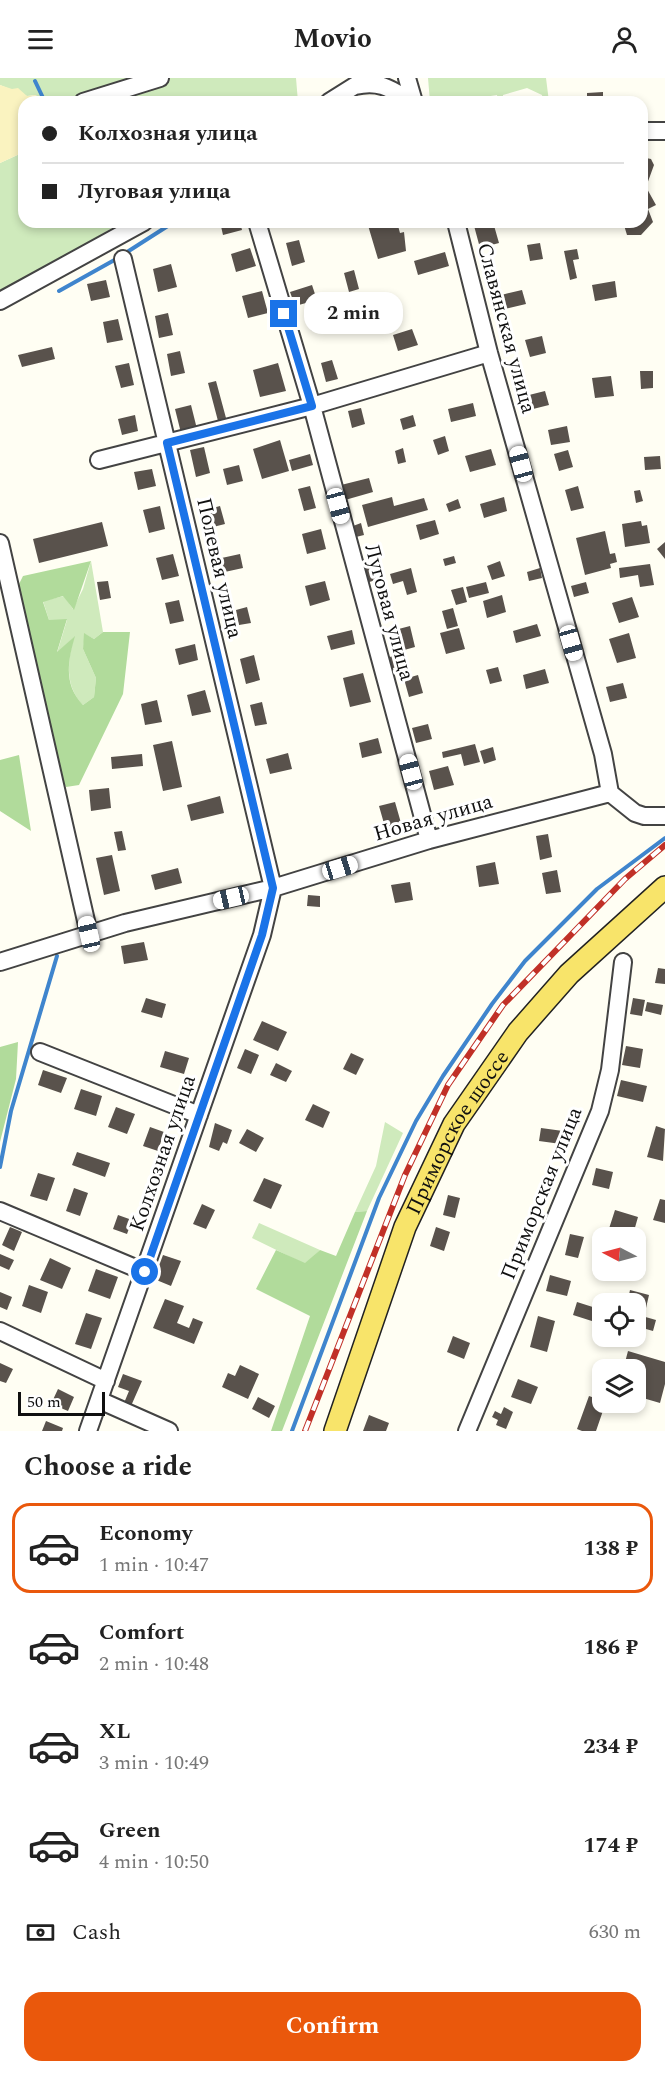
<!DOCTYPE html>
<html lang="en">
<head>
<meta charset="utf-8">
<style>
	:root { --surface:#fff; --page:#f2f2f2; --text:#222; --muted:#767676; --line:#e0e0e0; --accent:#ea580c }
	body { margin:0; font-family:Spectral,serif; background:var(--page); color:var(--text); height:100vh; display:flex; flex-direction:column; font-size:22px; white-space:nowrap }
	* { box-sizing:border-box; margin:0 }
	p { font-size:20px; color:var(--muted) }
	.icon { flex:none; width:33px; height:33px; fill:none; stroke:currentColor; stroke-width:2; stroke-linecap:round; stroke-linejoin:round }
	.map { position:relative; height:1353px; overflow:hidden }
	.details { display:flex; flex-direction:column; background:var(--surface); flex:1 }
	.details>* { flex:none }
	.banner { position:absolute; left:18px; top:18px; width:630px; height:132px; border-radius:18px; box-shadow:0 3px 9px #0003; display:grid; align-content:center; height:132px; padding:0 24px; background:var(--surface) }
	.needle { width:39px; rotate:276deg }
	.tools { position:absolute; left:592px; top:1149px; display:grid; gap:12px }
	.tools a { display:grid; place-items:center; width:54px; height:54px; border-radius:12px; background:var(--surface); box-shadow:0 3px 9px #0003; font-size:30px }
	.scale { position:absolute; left:18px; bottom:15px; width:87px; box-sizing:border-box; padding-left:6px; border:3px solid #101010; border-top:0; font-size:16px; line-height:21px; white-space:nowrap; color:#101010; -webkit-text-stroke:4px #fff; paint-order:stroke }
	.end { position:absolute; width:27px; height:27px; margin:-14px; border:8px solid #1a73e8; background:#fff; box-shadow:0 0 0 3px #fff }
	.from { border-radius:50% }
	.bubble { position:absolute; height:42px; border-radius:18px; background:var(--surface); box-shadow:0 3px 9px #0003; font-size:20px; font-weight:700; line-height:42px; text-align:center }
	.car { position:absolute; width:18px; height:36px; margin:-18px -9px; border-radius:8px; box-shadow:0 0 4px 2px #0007; background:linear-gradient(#fff 24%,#345 0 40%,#fff 0 76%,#345 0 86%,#fff 0) }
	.banner b { display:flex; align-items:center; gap:21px; height:57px; font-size:22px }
	.banner b+b { border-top:2px solid var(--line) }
	.banner i { width:15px; height:15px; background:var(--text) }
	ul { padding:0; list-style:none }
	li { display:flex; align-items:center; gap:18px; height:90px; margin:0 12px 9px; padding:0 12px; border:3px solid transparent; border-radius:18px }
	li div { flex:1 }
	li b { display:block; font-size:22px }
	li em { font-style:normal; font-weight:700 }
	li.on { border-color:var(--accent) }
	li>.icon { width:54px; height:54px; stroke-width:1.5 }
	h2 { padding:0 24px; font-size:27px; line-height:72px }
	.pay { display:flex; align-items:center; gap:15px; height:66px; padding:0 24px; font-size:22px }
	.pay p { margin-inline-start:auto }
	.button { display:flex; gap:12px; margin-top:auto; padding:12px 24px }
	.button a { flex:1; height:69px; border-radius:18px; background:var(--accent); color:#fff; font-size:24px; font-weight:700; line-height:69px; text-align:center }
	header { display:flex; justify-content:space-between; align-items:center; height:78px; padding:0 24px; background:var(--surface); font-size:27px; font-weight:700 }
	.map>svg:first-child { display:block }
	.green { fill:#cfeabc }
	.forest { fill:#b1db9b }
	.sand { fill:#faf3c0 }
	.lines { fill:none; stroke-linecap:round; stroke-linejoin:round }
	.stream { stroke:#3f85cd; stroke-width:4 }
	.building { fill:#59524c }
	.minor-casing { stroke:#434343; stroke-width:20 }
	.major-casing { stroke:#212121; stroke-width:24 }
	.minor { stroke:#fff; stroke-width:16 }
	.major { stroke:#f8e46a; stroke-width:21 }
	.rail-casing { stroke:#c13027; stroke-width:6 }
	.rail { stroke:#fff; stroke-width:4; stroke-dasharray:11; stroke-linecap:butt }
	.route { stroke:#1a73e8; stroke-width:8 }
	.labels { text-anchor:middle; stroke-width:6; stroke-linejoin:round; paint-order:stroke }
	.street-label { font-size:21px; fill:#101010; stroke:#fff }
</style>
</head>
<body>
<header><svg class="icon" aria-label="menu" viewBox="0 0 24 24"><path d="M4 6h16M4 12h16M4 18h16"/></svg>Movio<svg class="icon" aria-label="person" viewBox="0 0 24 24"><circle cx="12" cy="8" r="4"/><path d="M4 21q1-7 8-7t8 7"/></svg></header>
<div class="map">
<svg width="665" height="1353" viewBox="0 0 665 1353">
	<rect width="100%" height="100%" fill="#fffef3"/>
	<!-- green -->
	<path class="green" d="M0,0H296L298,24H39L36,17L27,18L0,7Z
		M428,0H546L549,24H543L542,17L527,10L503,17V24H498L497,17L452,24H430Z
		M24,74V144H122L0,217V85Z
		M91,483L103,554L94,561L85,556L83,571L96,600L94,619L83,627C65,608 67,584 74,559L57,575L67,542H49L43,523L64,518L73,531L83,511Z
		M385,1044L403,1055L367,1133L355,1134L376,1088Z
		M259,1145L320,1172L305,1186L252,1160Z"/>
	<!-- forest -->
	<path class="forest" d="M91,483L74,532L63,518L43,524L49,542L67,541L57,574L75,558C68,583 63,606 83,627L94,619L96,600L83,571L84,555L94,561L103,554H130L123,616L79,707L66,709L59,696L17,510L23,498Z
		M19,677L31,753L0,733V682Z
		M18,964L16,1001L0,1064V969Z
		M367,1133L282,1353H271L310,1238L256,1211L276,1172L305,1185L320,1172L336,1178L355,1134Z"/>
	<!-- sand -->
	<path class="sand" d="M0,7L12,11L18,10L27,18L36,17L39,24H24V74L0,85Z"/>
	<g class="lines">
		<!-- stream -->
		<path class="stream" d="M35,3L45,24
			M124,176L174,144
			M59,213L118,180
			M0,1089L11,1033L57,878
			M292,1353L379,1120L416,1043L443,998L492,926L525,883L597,811L665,760"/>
	</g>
	<!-- building -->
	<path class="building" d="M603,14V24H587V15Z
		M642,66H646V80L651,81L654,87L646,109L656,127L648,131L653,144L641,157H627L623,144H642Z
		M220,144H240L242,152L223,157Z
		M367,144H397L400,155L404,154L406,173L378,181Z
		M473,144H493L499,165L480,170Z
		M299,162L305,184L292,188L286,165Z
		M540,165L543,181L530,183L527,167Z
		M250,170L256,188L236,194L231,176Z
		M577,171L579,181L573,182L577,200L570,202L564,173Z
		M445,174L449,188L418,197L414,183Z
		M171,186L177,209L158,214L153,191Z
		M354,192L359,211L349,214L344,195Z
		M106,202L110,219L91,223L87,206Z
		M615,203L617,219L595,223L592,207Z
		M312,207L317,222L295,228L290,214Z
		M522,212L526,226L505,231L501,217Z
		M262,213L268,235L248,240L242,218Z
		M359,219L362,229L349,233L346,223Z
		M328,226L334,247L312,253L306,232Z
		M168,235L173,257L159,260L155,238Z
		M118,241L123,262L107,265L103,244Z
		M412,251L418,267L398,273L393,257Z
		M542,258L546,275L530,279L525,262Z
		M52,269L55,281L22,289L18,277Z
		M180,273L185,295L171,298L167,276Z
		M332,282L338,301L326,304L321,285Z
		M129,285L134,307L121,310L115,288Z
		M278,285L286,313L260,319L253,292Z
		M640,293H653V310L641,311Z
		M611,298L614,318L595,320L592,300Z
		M216,303L226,340L218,343L208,305Z
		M545,313L549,327L525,333L521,319Z
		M473,325L476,338L451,344L448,331Z
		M191,327L197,351L181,355L175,331Z
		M361,330L365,346L352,350L348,333Z
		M135,337L138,353L122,357L118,341Z
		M413,337L416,348L403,352L400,341Z
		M567,348L570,364L551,367L548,352Z
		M445,358L449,373L438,377L433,362Z
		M280,362L289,393L262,401L253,371Z
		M204,369L210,395L196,399L190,372Z
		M403,370L406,384L398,386L395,373Z
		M491,371L496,387L470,394L465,378Z
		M568,372L573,389L559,393L554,376Z
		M310,376L313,387L292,393L289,382Z
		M660,378L661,391L645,392L644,379Z
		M239,387L243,403L227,407L223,391Z
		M152,391L156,408L138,412L134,394Z
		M369,400L373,414L345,422L341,407Z
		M310,408L316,430L304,433L298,411Z
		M578,408L584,430L571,433L565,412Z
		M640,412L643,423L636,425L634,413Z
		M392,419L394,428L424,420L428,432L368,449L362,427Z
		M504,419L507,433L484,440L480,426Z
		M458,421L461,430L449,434L446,426Z
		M160,428L165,451L149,455L143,432Z
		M220,428L225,446L213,449L209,431Z
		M435,442L439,456L420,462L416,447Z
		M641,443L642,448L647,447L650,465L625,469L622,446Z
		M102,444L108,468L39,485L33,461Z
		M361,445L364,457L356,459L353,448Z
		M321,451L326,471L307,476L302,456Z
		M605,453L610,476L615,475L617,484L610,486L611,490L585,497L576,460Z
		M665,464V481L657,471Z
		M173,476L179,498L162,502L156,480Z
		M240,476L243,490L220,495L217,481Z
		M454,478L456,485L445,488L443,481Z
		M372,483L376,502L366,505L362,486Z
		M500,483L505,498L492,502L487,488Z
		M650,486L654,507L640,509L638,497L620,500L619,490Z
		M411,490L417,514L407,517L403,503L393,506L390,496Z
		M540,490L542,500L529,503L527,494Z
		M108,503L111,520L100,522L97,504Z
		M325,503L330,522L310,528L305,508Z
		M486,504L489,515L469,520L466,509Z
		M586,504L589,515L574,519L571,508Z
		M463,509L467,524L456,527L451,512Z
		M502,517L506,534L487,540L483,523Z
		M632,519L639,539L619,545L612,525Z
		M179,522L184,543L170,546L165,525Z
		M247,529L251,545L239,547L236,532Z
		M453,530L458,548L447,551L442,533Z
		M537,546L541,558L516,565L513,553Z
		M410,548L415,569L397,574L391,553Z
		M459,550L465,571L446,576L440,555Z
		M352,552L355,566L331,572L327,558Z
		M629,555L636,580L617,585L609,561Z
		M195,566L198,582L179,587L175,571Z
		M254,577L260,602L246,606L240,581Z
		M397,577L400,588L390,591L386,580Z
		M498,589L502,603L490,606L486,592Z
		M545,591L549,605L526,611L523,597Z
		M363,595L371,624L350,629L343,600Z
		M418,597L423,615L409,619L404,601Z
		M623,605L627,620L610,624L606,609Z
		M205,612L211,634L192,638L187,617Z
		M157,622L162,644L145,647L141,626Z
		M262,624L267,646L255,648L250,627Z
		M428,646L432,661L416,665L412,650Z
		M378,660L382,675L362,680L359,665Z
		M172,663L182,709L163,713L153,667Z
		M475,666L480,684L464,688L461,676L443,680L442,674Z
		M493,669L496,682L484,686L480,673Z
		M288,675L292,691L270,696L266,681Z
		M142,676L143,688L112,691L111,679Z
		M448,688L454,707L434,712L429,693Z
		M109,710L111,730L91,733L89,712Z
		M220,718L224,735L191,743L187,727Z
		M395,724L401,745L385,749L379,728Z
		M122,753L126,772L118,773L114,754Z
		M548,756L552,779L540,782L536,758Z
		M112,777L120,813L104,817L96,780Z
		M495,784L499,806L479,809L476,788Z
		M178,790L182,805L155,812L151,797Z
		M557,792L561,814L546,816L542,795Z
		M410,804L413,822L395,825L391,807Z
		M308,817L320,818V829L307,828Z
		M144,864L148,882L124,886L121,868Z
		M658,890L665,891V906L655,905Z
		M146,920L166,926L162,940L141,934Z
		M633,920L645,922L642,938L630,936Z
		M647,924L663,927L661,937L645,933Z
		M262,943L287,954L278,973L253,962Z
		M626,968L643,971L640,990L622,987Z
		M245,971L259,977L251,996L237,990Z
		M165,973L189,980L184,996L160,989Z
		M351,975L364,981L356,997L343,991Z
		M276,985L292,993L286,1004L270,997Z
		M43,992L67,1000L61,1015L38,1007Z
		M621,1002L647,1008L643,1024L617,1018Z
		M81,1011L102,1018L96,1038L74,1031Z
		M313,1026L330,1034L323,1050L305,1042Z
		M116,1029L135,1036L127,1056L108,1049Z
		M215,1045L232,1052L227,1066L223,1064L219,1073L209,1069Z
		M656,1048L665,1051L663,1083L647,1079Z
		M150,1049L164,1054L158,1073L143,1068Z
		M541,1050L563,1053L561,1066L539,1063Z
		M247,1051L264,1060L256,1074L239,1065Z
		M77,1074L110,1085L105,1099L72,1087Z
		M596,1090L613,1094L609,1111L592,1107Z
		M38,1095L55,1100L47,1123L30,1118Z
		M264,1100L282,1107L271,1131L253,1123Z
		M74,1110L88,1115L80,1138L66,1133Z
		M448,1117L460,1120L455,1140L443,1137Z
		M660,1121L665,1122V1145L653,1142Z
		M202,1126L215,1132L206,1151L193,1146Z
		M615,1132L638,1139L632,1160H606Z
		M118,1137L132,1142L127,1156L113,1151Z
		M10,1149L22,1154L14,1173L2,1167Z
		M436,1149L450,1154L444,1173L430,1168Z
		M570,1156L584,1159L578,1180L565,1177Z
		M0,1176L14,1182L9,1192L0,1188Z
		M163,1177L181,1183L171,1208L154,1201Z
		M50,1180L71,1190L62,1211L40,1202Z
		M96,1191L118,1199L110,1221L88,1213Z
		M550,1197L571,1203L567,1218L546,1213Z
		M29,1207L48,1214L41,1235L22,1228Z
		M630,1212L649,1217L646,1230L636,1228V1226H627Z
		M0,1214L12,1219L7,1232L0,1229Z
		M165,1221L184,1228L177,1245L189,1250L193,1240L203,1244L194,1266L153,1250Z
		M577,1224L599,1231L595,1244L573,1237Z
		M86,1235L102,1240L91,1271L75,1266Z
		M538,1238L555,1243L547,1274L530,1269Z
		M642,1238L656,1242L653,1253L639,1249Z
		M453,1258L470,1265L464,1281L447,1274Z
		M628,1273L665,1284V1306L660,1325L636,1318V1292H623Z
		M0,1285L13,1291L6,1305L0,1303Z
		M240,1287L259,1296L248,1321L222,1309L228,1295L235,1298Z
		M123,1296L142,1303L131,1328L124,1325L129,1313L118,1309Z
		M518,1301L538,1309L531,1326L511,1319Z
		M58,1311L74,1319L68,1333L51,1326Z
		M589,1318L606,1324L596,1353H582L577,1351Z
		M258,1319L275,1328L269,1340L252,1331Z
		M504,1329L513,1334L506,1351L496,1347L498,1342L492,1339L495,1333L501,1336Z
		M369,1337L389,1345L386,1353H363Z
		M46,1343L63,1350L62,1353H42Z"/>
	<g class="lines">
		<!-- minor casing -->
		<g class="minor-casing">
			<path id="minor" d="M407,0L414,24
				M355,8C380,2 391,11 412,24
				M83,24L160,0
				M329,24L364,2
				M642,53H665
				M257,144L312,328L429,762
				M456,144L489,275L603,676L610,715
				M0,223L144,144
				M99,382L312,328L489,275
				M0,465L89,856
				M0,884L125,845L273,810L429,762L610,715L635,735L644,738H665
				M40,974L199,1037
				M0,1133L145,1194
				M0,1253L106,1303
				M99,1322L169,1353
				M88,1353L262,857L273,810L123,181
				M467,1353L600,1033L610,992L623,884"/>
		</g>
		<!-- major casing -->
		<g class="major-casing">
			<g id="major">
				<path id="s1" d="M335,1353L405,1149L454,1046L518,954L569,896L665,809"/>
			</g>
		</g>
		<!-- minor -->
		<use href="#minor" class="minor"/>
		<!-- major -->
		<use href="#major" class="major"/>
		<!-- rail casing -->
		<g class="rail-casing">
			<path id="rail" d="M305,1353L405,1097L448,1007L503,927L625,801L665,767"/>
		</g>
		<!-- rail -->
		<use href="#rail" class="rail"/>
	</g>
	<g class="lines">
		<!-- route -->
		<path class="route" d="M145,1194L262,857L273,810L167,365L312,328L284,236"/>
	</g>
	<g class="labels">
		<!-- street labels -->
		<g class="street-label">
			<text transform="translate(507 250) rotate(75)" y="7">Славянская улица</text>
			<text transform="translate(220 490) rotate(77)" y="7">Полевая улица</text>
			<text transform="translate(390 534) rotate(75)" y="7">Луговая улица</text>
			<text transform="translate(433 739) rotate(-16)" y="7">Новая улица</text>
			<text dy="7" stroke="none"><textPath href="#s1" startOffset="324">Приморское шоссе</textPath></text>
			<text transform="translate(162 1075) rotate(-71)" y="7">Колхозная улица</text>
			<text transform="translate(541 1115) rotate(-68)" y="7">Приморская улица</text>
		</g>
	</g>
</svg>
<div class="tools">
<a><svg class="needle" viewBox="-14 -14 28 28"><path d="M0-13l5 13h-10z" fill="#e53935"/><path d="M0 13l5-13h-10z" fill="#767676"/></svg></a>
<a><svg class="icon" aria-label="locate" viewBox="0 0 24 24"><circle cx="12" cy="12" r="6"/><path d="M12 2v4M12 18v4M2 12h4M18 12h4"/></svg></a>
<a><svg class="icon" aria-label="layers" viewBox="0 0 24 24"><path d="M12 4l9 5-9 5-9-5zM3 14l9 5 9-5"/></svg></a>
</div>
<div class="scale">50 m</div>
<i class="end from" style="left:145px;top:1194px"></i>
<i class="end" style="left:284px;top:236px"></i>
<div class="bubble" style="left:304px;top:214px;width:99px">2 min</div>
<i class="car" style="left:521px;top:386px;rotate:345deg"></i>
<i class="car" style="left:338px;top:428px;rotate:165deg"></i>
<i class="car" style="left:571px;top:565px;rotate:164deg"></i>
<i class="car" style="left:411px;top:694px;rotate:345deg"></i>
<i class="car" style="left:340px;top:790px;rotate:73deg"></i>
<i class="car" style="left:231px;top:820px;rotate:257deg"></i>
<i class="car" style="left:89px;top:856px;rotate:347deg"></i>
<div class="banner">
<b><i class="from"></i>Колхозная улица</b>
<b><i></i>Луговая улица</b>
</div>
</div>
<section class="details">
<h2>Choose a ride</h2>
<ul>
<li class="on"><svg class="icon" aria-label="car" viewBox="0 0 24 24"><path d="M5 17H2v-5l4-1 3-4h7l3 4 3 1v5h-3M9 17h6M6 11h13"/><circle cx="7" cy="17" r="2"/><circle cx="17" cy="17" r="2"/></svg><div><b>Economy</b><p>1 min · 10:47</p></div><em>138 ₽</em></li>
<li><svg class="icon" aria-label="car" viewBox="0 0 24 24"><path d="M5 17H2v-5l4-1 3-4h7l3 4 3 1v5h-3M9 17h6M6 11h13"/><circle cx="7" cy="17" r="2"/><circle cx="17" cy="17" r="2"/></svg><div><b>Comfort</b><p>2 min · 10:48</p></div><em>186 ₽</em></li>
<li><svg class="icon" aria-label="car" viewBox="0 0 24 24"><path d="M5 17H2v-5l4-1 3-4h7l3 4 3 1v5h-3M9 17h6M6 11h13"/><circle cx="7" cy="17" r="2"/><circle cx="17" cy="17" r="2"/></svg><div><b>XL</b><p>3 min · 10:49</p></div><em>234 ₽</em></li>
<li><svg class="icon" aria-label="car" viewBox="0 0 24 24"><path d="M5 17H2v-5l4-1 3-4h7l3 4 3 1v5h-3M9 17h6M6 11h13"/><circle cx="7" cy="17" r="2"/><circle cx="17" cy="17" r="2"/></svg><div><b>Green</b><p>4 min · 10:50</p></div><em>174 ₽</em></li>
</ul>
<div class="pay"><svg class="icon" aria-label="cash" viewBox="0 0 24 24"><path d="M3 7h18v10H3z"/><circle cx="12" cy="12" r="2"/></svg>Cash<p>630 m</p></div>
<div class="button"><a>Confirm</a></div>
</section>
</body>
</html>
